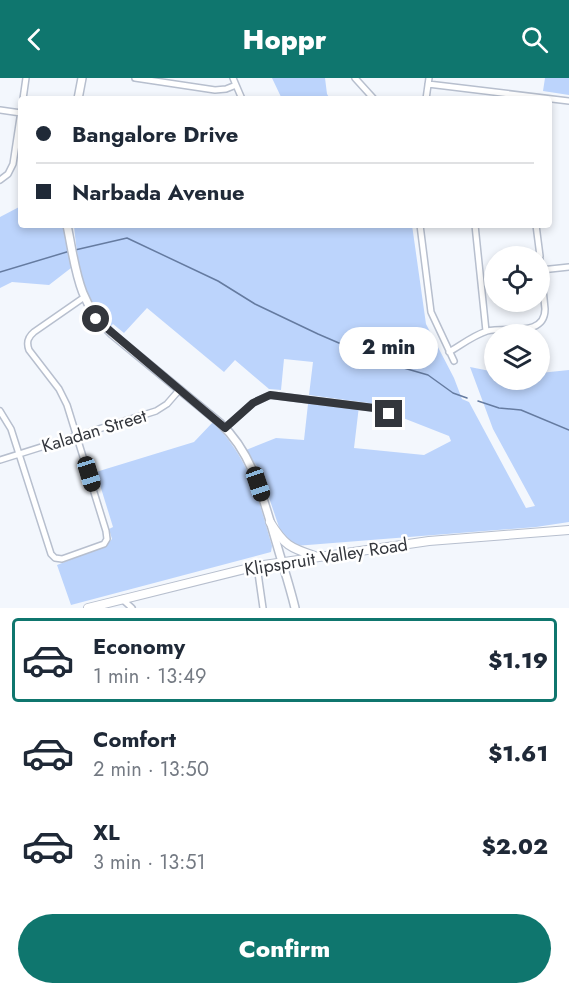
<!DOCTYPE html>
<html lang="en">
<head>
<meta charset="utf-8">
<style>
	:root { --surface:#fff; --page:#f2f2f3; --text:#1f2937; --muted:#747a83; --line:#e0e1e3; --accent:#0f766e }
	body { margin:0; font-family:Jost,sans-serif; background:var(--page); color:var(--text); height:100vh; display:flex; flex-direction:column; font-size:22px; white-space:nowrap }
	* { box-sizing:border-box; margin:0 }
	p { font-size:20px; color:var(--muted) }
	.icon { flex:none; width:33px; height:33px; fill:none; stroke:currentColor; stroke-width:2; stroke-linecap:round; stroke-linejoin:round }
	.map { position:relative; height:530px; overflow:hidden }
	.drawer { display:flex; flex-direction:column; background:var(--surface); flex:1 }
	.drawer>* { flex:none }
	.top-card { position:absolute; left:18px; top:18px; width:534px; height:132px; border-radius:6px; box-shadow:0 3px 9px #0003; display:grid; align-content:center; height:132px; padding:0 18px; background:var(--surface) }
	.buttons { position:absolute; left:484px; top:168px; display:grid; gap:12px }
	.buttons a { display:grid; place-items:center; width:66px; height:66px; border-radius:50%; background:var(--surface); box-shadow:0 3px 9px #0003; font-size:30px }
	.end { position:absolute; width:27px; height:27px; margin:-14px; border:8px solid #33363c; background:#fff; box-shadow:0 0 0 3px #fff }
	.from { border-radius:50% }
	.bubble { position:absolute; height:42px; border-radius:21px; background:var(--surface); box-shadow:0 3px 9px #0003; font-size:20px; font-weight:800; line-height:42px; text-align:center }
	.car { position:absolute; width:18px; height:36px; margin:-18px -9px; border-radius:8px; box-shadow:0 0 4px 2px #0007; background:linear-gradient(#222 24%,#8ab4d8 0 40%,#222 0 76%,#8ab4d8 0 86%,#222 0) }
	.top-card b { display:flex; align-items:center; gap:21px; height:57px; font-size:22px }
	.top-card b+b { border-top:2px solid var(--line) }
	.top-card i { width:15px; height:15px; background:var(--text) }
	ul { padding:10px 0 0; list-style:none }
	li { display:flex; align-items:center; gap:18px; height:84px; margin:0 12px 9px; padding:0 6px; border:3px solid transparent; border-radius:6px }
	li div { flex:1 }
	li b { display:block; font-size:22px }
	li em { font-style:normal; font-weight:800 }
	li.on { border-color:var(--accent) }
	li>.icon { width:54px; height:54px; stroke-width:1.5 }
	.action { display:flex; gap:12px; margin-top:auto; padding:12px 18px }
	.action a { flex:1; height:69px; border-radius:36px; background:var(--accent); color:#fff; font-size:24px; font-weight:800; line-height:69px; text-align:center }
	header { display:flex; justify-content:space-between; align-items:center; height:78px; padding:0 18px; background:var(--accent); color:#fff; font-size:27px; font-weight:800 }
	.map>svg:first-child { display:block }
	.green { fill:#bcd4fc }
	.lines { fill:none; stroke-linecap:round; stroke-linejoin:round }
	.stream { stroke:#657ba0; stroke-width:1.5 }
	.minor-casing { stroke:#b7bfce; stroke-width:8 }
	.tertiary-casing { stroke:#b7bfce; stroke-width:10 }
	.secondary-casing { stroke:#b7bfce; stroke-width:10 }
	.minor { stroke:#fff; stroke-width:5 }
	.tertiary { stroke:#fff; stroke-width:7 }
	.secondary { stroke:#fff; stroke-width:8 }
	.route { stroke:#33363c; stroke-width:8 }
	.labels { text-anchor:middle; stroke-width:5; stroke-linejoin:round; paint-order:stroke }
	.street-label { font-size:18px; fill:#33363c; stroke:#fff }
</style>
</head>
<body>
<header><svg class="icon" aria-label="back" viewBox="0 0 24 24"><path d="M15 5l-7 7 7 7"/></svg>Hoppr<svg class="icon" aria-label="search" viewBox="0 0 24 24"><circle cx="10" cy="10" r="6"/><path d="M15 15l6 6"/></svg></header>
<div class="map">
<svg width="569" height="530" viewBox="0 0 569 530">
	<rect width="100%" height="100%" fill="#f3f7fd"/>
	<!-- green -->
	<path class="green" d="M272,0H325L327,16L330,21H282Z
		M545,0H569V17L543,13Z
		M21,128V147H63L71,190L49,207L12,204L0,210V139Z
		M74,147H412L426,246L454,300L462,321L469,324L526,430L535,428L493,351L470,289L495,294V302H540V295L569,292V444L536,449L295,468L281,455L260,393L246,372L276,360L304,362L308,326L359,328L354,370L424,377L451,363L449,358L398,338L391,328L309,317L313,284L284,281L281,312L269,311L235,282L224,294L147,230L124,255L113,246L110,249C101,240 92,230 87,218C81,206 75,162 74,147Z
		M213,344C251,383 257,418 272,468L271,474L71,527L57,487L105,468L112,461L109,451L113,449L96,394L194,364Z"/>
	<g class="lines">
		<!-- stream -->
		<path class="stream" d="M75,172L127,160L218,203L255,226L318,256L383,284L428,297L453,315L467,320
			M0,194L70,173
			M478,323L499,330L521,332L569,352"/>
		<!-- minor casing -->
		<g class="minor-casing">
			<path id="minor" d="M135,0L215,12L226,11L236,7
				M233,0L242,21
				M355,0L374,21
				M428,6L569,23
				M23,21L26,0
				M426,21L429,0
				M0,32L21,35
				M0,102L8,96L13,86L21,33
				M420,147L431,234L454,283
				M475,147L486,253
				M536,147L540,178
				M541,192L569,189
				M449,274C461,267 474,257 487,253C506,248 545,260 545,231L540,181
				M0,333L11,351L51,476L55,480L62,481L104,466L107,461L106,453L67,327L59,311L29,272C26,264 28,259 34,254L83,220
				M225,350L253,325L270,317L382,331L389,336
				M0,382L156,333L167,326L180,311
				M257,488L263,530
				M122,521L132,530"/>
		</g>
		<!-- tertiary casing -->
		<g class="tertiary-casing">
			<path id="tertiary" d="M78,21L82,0
				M67,147C76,190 77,225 112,256L220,345C254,376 264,424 277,467C283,488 290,509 295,530"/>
		</g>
		<!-- secondary casing -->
		<g class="secondary-casing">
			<path id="secondary" d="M270,444C284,467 290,470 315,478
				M88,530L257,488L429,463L569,452"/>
		</g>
		<!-- minor -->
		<use href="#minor" class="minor"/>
		<!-- tertiary -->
		<use href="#tertiary" class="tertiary"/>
		<!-- secondary -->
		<use href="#secondary" class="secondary"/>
	</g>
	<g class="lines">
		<!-- route -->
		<path class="route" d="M96,241L225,350L253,325L270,317L382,331L389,336"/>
	</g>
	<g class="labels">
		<!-- street labels -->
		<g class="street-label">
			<text transform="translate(94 353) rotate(-17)" y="6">Kaladan Street</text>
			<text transform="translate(326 479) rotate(-9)" y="6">Klipspruit Valley Road</text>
		</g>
	</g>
</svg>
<div class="buttons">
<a><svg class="icon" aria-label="locate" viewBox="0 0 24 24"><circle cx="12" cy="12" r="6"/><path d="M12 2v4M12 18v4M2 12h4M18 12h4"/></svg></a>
<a><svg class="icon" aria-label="layers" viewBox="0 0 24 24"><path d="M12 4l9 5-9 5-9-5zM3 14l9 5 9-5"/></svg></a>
</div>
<i class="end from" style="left:96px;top:241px"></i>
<i class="end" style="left:389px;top:336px"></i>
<div class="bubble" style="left:339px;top:249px;width:99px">2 min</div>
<i class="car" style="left:89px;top:396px;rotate:163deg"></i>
<i class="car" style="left:258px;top:406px;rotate:161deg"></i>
<div class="top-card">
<b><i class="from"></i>Bangalore Drive</b>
<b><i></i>Narbada Avenue</b>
</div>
</div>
<section class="drawer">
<ul>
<li class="on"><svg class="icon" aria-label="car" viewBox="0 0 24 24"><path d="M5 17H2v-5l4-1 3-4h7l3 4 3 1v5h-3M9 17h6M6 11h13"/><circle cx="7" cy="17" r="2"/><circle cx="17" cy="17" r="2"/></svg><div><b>Economy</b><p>1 min · 13:49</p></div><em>$1.19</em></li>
<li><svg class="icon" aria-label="car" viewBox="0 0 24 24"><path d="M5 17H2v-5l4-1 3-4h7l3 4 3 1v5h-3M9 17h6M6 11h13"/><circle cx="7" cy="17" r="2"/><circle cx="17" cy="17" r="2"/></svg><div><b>Comfort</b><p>2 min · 13:50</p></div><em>$1.61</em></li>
<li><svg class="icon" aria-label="car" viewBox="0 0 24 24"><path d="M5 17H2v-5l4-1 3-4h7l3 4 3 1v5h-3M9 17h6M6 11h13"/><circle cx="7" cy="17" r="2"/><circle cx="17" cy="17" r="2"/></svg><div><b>XL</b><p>3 min · 13:51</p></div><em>$2.02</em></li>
</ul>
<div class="action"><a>Confirm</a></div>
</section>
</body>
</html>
